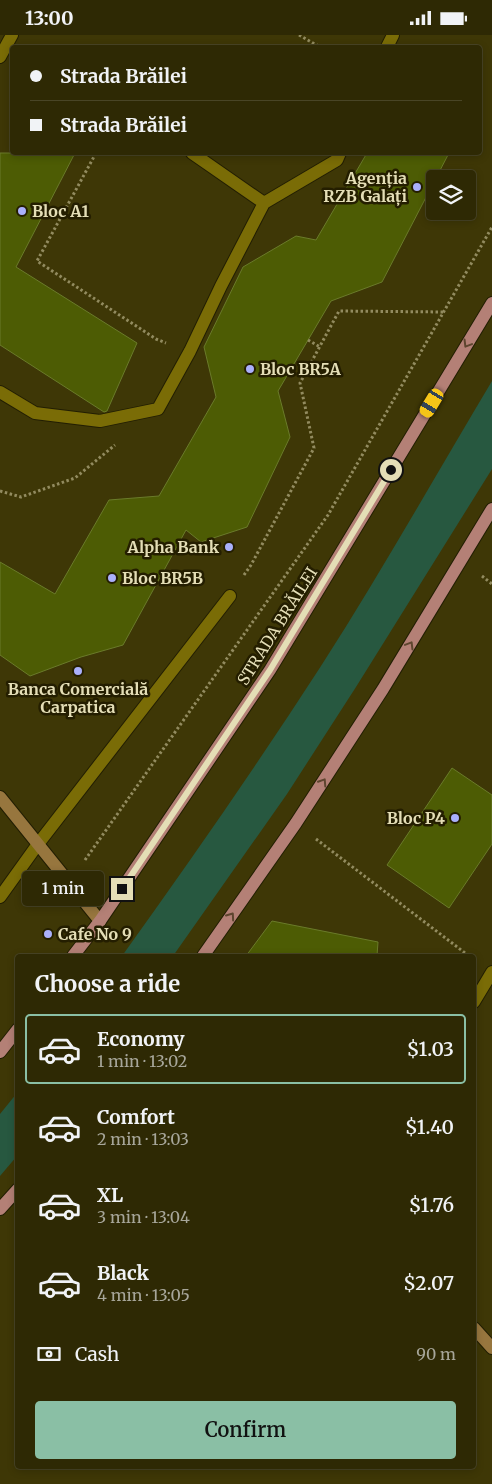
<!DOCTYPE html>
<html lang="en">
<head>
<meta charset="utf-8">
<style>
	:root { --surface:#2e2904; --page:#3a3513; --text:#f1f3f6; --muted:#a7a69a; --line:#494526; --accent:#8abfa5 }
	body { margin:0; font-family:Merriweather,serif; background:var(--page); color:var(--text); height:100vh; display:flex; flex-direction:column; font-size:19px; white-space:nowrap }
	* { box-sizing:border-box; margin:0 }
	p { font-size:16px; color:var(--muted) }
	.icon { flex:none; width:28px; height:28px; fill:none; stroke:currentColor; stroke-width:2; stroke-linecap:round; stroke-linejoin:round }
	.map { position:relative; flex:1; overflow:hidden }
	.side { position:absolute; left:15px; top:919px; width:461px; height:515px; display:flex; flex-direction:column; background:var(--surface); border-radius:5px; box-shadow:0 2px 8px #0003,0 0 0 1px var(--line) }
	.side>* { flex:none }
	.top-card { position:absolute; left:10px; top:10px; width:472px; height:110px; border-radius:5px; box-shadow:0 2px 8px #0003,0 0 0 1px var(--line); display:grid; align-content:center; height:110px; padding:0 20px; background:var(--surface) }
	.fabs { position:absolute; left:426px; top:135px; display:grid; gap:10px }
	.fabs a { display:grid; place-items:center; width:50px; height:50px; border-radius:5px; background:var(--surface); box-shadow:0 2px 8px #0003,0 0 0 1px var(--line); font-size:25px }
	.end { position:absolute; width:22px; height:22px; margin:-11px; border:6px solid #e4deb6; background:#111; box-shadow:0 0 0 2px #111 }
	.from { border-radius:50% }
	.bubble { position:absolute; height:35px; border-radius:5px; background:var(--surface); box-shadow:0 2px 8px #0003,0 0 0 1px var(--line); font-size:16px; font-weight:600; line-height:35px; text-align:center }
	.car { position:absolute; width:15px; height:30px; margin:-15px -8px; border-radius:6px; box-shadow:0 0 4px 1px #0007; background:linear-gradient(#f5c518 24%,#345 0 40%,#f5c518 0 76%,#345 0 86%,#f5c518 0) }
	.top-card b { display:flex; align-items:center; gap:18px; height:48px; font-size:19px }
	.top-card b+b { border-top:1px solid var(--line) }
	.top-card i { width:12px; height:12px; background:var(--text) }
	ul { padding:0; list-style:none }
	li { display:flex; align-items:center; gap:15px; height:70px; margin:0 10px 8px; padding:0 10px; border:2px solid transparent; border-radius:5px }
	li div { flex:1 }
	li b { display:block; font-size:19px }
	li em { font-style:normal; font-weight:600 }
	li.selected { border-color:var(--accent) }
	li>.icon { width:45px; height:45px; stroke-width:1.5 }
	h2 { padding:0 20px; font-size:22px; line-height:60px }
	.pay { display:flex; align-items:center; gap:12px; height:55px; padding:0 20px; font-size:19px }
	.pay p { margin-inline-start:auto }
	.primary-button { display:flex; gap:10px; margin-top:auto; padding:10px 20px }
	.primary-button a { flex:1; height:58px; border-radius:5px; background:var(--accent); color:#111; font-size:20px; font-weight:600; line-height:58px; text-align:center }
	.status { display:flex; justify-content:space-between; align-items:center; height:35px; padding:0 25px; background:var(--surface); direction:ltr }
	.status svg { height:14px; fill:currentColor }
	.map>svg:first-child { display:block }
	.green { fill:#275840 }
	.building { fill:#4d5c04; stroke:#6a7b2a }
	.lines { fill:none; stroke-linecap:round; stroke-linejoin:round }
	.lane-casing { stroke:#221e03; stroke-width:14 }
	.street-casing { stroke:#221e03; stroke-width:14 }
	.secondary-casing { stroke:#221e03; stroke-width:14 }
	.primary-casing { stroke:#221e03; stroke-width:14 }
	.path { stroke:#928b5f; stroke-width:3; stroke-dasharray:2.5 2.5; stroke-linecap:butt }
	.lane { stroke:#7a6c06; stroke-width:12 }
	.street { stroke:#7a6c06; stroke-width:12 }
	.secondary { stroke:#97763e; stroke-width:12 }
	.primary { stroke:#b48076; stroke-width:12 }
	.oneway { stroke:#5e452f }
	.route { stroke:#e4deb6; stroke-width:6 }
	.poi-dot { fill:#aab0fb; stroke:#241e00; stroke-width:2 }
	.labels { text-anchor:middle; stroke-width:5; stroke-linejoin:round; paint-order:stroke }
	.poi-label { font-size:16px; font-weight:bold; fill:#e4deb6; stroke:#241e00; text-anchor:start }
	.street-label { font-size:16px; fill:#e4deb6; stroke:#241e00 }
</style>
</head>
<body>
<div class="status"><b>13:00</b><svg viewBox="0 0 49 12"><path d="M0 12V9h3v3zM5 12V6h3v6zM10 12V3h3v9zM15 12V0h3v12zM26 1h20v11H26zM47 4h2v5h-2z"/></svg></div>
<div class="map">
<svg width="492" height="1449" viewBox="0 0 492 1449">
	<rect width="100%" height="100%" fill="#3e3706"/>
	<!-- green -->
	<path class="green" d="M492,346V434L356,652L287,759L173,921H122C190,826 257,730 321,631C381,538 435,441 492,346Z
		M17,1058V1121L0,1141V1079Z"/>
	<!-- building -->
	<path class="building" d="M0,118H75L16,232L137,308L107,376L104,377L0,310Z
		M367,118H449L382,247L331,266L278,356L290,402L247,492L201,507L186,495L123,610L81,622L30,641L0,620V527L55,559L109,465L159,461L216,362L204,312L243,232L296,201L316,205Z
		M452,733L492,760V809L449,873L387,830Z
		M272,886L378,907L377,921H246Z"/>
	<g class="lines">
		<!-- lane casing -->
		<g class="lane-casing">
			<path id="lane" d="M387,12L393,0
				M192,118L264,168
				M0,357L35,378L100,386L158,374L190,316L221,251L264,168L337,125L340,118
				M0,862L38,809L230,561"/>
		</g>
		<!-- street casing -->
		<g class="street-casing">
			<path id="street" d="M0,22L12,0
				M474,967L492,937"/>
		</g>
		<!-- secondary casing -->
		<g class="secondary-casing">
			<path id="secondary" d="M0,762L100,886
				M474,1293L492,1313"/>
		</g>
		<!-- primary casing -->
		<g class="primary-casing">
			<path id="primary" d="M73,921L100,886L270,635L492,268
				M203,921L296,788L383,654L492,474
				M0,1017L18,994
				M0,1174L18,1154"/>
		</g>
		<!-- path -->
		<path class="path" d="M299,0L320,12
			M96,118L37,226L156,304L166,308
			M308,305L320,312
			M0,456L21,462L75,443L115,410
			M244,540L251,530L314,413L300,348L339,276L444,277
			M482,541L492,549
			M316,804L469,921
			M85,825L328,480L492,192"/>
		<!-- lane -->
		<use href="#lane" class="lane"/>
		<!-- street -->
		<use href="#street" class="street"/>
		<!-- secondary -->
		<use href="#secondary" class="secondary"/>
		<!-- primary -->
		<use href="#primary" class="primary"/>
	</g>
	<!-- one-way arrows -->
	<defs><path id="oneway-chevron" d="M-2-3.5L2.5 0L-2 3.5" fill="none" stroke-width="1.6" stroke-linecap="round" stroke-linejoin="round" transform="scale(1.25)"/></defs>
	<g class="oneway">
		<use href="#oneway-chevron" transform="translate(467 309) rotate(121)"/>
		<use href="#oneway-chevron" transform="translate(410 610) rotate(-59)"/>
		<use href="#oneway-chevron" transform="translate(323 747) rotate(-57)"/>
		<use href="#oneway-chevron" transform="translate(231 881) rotate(-55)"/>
	</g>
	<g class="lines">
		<!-- route -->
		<path class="route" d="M122,854L270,635L391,435"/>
	</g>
	<!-- markers -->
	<g class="poi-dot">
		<circle cx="417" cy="152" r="5"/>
		<circle cx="22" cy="176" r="5"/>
		<circle cx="250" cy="334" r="5"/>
		<circle cx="229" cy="512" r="5"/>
		<circle cx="112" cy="543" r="5"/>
		<circle cx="78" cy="636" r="5"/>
		<circle cx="455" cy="783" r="5"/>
		<circle cx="48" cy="899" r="5"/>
	</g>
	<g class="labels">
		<!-- poi labels -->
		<g class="poi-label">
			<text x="407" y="149" text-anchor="end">Agenția<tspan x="407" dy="18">RZB Galați</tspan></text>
			<text x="32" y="182">Bloc A1</text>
			<text x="260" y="340">Bloc BR5A</text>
			<text x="219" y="518" text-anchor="end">Alpha Bank</text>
			<text x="122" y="549">Bloc BR5B</text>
			<text x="78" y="660" text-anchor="middle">Banca Comercială<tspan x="78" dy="18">Carpatica</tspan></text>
			<text x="445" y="789" text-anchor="end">Bloc P4</text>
			<text x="58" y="905">Cafe No 9</text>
		</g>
		<!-- street labels -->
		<g class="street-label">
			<text transform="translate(277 591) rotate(-58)" y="6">STRADA BRĂILEI</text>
		</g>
	</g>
</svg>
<div class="fabs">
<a><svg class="icon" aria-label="layers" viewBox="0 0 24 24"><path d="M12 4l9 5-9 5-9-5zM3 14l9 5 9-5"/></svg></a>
</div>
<i class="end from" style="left:391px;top:435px"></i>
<i class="end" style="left:122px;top:854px"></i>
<div class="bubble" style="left:22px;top:836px;width:82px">1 min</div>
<i class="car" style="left:432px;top:368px;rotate:211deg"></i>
<div class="top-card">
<b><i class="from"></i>Strada Brăilei</b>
<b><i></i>Strada Brăilei</b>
</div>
<section class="side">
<h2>Choose a ride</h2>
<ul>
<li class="selected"><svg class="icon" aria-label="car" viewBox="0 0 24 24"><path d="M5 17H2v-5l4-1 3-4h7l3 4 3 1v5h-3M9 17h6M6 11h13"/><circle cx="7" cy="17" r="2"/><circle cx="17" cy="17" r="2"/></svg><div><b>Economy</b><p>1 min · 13:02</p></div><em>$1.03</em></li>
<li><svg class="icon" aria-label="car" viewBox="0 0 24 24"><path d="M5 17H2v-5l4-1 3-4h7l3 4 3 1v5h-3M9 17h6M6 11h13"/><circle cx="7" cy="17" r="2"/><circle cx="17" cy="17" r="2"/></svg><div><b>Comfort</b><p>2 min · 13:03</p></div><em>$1.40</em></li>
<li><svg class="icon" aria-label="car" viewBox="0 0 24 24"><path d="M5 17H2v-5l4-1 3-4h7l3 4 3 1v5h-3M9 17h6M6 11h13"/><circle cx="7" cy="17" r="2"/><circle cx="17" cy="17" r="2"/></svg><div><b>XL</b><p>3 min · 13:04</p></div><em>$1.76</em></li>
<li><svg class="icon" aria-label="car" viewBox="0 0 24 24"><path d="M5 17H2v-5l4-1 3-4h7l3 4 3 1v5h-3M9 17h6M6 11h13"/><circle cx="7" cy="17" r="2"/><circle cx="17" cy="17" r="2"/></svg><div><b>Black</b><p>4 min · 13:05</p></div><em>$2.07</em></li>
</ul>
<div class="pay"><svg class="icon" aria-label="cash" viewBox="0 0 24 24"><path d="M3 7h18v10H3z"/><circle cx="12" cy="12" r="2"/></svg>Cash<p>90 m</p></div>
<div class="primary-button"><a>Confirm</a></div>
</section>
</div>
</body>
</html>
